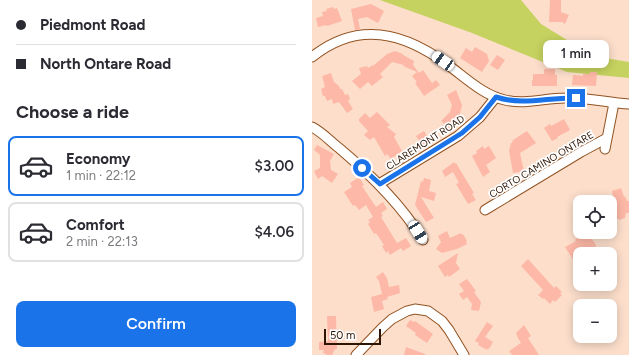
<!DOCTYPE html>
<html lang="en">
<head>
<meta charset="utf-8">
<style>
	:root { --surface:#fff; --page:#f2f2f3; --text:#2b2b33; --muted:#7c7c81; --line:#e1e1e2; --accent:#1a73e8 }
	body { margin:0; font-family:Figtree,sans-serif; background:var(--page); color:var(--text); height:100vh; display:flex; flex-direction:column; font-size:15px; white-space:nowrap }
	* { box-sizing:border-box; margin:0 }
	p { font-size:13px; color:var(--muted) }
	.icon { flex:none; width:22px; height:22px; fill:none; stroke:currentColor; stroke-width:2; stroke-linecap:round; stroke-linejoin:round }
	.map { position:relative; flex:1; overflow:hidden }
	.drawer { display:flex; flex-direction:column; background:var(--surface); width:312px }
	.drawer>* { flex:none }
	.banner { display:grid; align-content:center; height:88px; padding:0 16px; background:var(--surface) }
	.fabs { position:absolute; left:261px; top:195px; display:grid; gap:8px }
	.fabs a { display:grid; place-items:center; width:44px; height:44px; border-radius:8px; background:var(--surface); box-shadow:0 2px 10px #0003; font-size:20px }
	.scale { position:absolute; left:12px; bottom:10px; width:57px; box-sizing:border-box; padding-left:4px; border:2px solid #2e1402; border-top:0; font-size:11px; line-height:14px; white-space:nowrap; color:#2e1402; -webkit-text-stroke:3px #fff; paint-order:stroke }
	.end { position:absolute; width:18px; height:18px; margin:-9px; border:5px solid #1a73e8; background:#fff; box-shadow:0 0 0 2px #fff }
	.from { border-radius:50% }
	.bubble { position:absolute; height:28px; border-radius:8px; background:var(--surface); box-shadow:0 2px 10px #0003; font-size:13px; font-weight:600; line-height:28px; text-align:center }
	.car { position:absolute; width:12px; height:24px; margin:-12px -6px; border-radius:5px; box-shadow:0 0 3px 1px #0007; background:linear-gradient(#fff 24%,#345 0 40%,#fff 0 76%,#345 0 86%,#fff 0) }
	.banner b { display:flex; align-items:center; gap:14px; height:38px; font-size:15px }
	.banner b+b { border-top:1px solid var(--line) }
	.banner i { width:10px; height:10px; background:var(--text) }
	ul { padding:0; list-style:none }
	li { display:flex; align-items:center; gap:12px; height:60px; margin:0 8px 6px; padding:0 8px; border:2px solid var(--line); border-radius:8px }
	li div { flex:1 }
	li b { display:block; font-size:15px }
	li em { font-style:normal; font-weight:600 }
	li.active { border-color:var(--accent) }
	li>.icon { width:36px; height:36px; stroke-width:1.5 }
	h2 { padding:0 16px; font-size:18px; line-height:48px }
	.cta { display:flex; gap:8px; margin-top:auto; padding:8px 16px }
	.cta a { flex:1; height:46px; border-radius:8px; background:var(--accent); color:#fff; font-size:16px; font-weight:600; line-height:46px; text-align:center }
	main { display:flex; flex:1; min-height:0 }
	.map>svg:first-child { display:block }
	.green { fill:#c5d25f }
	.building { fill:#fdb8a7 }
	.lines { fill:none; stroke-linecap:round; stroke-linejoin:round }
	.minor-casing { stroke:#925221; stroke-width:11 }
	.minor { stroke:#fff; stroke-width:9 }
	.route { stroke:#1a73e8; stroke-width:5 }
	.labels { text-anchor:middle; stroke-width:3.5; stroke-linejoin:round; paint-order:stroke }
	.street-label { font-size:10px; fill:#2e1402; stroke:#fff }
</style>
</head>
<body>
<main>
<section class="drawer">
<div class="banner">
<b><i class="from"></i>Piedmont Road</b>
<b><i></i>North Ontare Road</b>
</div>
<h2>Choose a ride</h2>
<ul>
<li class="active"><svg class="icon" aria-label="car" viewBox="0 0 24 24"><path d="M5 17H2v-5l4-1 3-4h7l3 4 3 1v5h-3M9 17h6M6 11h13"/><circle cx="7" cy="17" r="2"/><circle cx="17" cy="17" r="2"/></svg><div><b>Economy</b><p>1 min · 22:12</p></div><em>$3.00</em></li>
<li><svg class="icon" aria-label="car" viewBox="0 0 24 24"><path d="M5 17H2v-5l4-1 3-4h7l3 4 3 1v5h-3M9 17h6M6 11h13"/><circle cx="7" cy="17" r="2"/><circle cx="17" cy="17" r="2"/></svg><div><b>Comfort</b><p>2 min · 22:13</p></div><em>$4.06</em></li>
</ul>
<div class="cta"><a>Confirm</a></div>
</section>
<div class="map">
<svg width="317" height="355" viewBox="0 0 317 355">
	<rect width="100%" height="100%" fill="#fcdecb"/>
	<!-- green -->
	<path class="green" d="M68,0H209L229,24L281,56L317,62V78L255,72L160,33Z"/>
	<!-- building -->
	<path class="building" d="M238,0H249V12L257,15L253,24L250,22H237Z
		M59,4L72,11L66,23L55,17L46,19L48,29L43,30L39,9Z
		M21,7L22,9L25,8L30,21L15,26L14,25L6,27L4,18L11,16L10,12L15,11L14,9Z
		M163,47L175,54L177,61L170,72L148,58L154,48L160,52Z
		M83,51L91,54V55L102,61L101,65L107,73L111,70L120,83L124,80L128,85L112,96L103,83L105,82L100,76L105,72L91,66L92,65L80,62L68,74L71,77L60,86L56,82L48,89L40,81L49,74L47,68L55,66L56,68L61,65V66L75,54Z
		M185,55L193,60L186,70L178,65Z
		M232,69H243V75H245V86H220V80H221V74H232Z
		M278,72H285L284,86L260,85L261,75L271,76V74H278Z
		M19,73L22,82L27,86L28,89H30L33,95L36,94L38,99L36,101L41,109L35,113L27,102L21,104L20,99L15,101L13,96H11L9,89L13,87L10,76Z
		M144,90L150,105L147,117L137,128L129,121L138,112L140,105L135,95Z
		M65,112L78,125L75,127L84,134L82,137L90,151L79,159L75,154L73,156L62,137L58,140L52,135L56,131L47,121V119L53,113L58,118Z
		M252,119L258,130L245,137L246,138L240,141L232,128L238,124L239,126Z
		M112,131L118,141L111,146L104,136Z
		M215,131L224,143L208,153L212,171L201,173L197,151L199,143H200L201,140Z
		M5,145L22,154L18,161L19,170L26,174L20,183L10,176L6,179L2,171L8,168V155L2,150Z
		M171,146L172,149L177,146L184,158L174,165L178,172L171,177L160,156L165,153L164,151Z
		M142,162L143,164L144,163L162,193L160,194L164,200L156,204L144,184L147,183L141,172L133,177L130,171Z
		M47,177L52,185L50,186L64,207L71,202L75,209L69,213L71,216L69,217L85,243L94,238L99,246L91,251L89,248L78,255L76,251L74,253L70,246L72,245L64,233L62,234L56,224L58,222L56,220L61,217L54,205L47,210L43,205L41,206L32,192L40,187L38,183Z
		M112,178L119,180L117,191L124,193L122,201L109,197L122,218L114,222L103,205L109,181L111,182Z
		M309,188L312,197L313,196L315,201H317V213H314L313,218L307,220V219H302L301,218H300L298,206V205L302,204L300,191Z
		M268,227V232H275L280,239L284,245L283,251L278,254H268V257L262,261L253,247L264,241L263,240L265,238L261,232Z
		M135,231L138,238L149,233L150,235L151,234L155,241L154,242L155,244L145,249L130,253L124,249L129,242L126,236Z
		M146,253L144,263L148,269L137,277L136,275L133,277L126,266Z
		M216,259L242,288L244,286L250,292L248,293L250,295L243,302L241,300L238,304L232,298L231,299L226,295L231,290L209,266Z
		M71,272L75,278L77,287L87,285L88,293L75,297L76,299L70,301L72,309L62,312L59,297L70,294L67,281L64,277Z
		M155,279L164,291L162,292L169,302L167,311L159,310L160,304L155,297L151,300L147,294L152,291L147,284Z
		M15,316H24L25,349H23L20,355H16L11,353L12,350H7V342L16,341Z
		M98,320L102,322L103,321L121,334L115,343L103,335L104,333L94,326Z
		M175,322L181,326L173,337L181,342L177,349L176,348L175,350L166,345L167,343L163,341Z
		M212,325L219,336L216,338L227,355H200L197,351L209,343L206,338L204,333Z
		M94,347L113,354V355H92Z"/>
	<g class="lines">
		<!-- minor casing -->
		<g class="minor-casing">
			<path id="minor" d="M0,57C46,20 92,32 136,65C154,78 171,95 193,100C213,105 233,98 253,98C275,97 296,103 317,104
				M0,127C10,132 18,141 27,148C59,175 89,204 111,240
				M293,149L302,103
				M67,184L146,136L168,117L184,97
				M173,210L269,152L295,138
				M44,355L71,327L80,319L95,311L103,309L116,311L130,321L137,330L152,355"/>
		</g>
		<!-- minor -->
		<use href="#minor" class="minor"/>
	</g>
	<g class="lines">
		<!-- route -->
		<path class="route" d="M50,168L68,184L150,133L168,117L184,97C212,106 236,97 264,98"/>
	</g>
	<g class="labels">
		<!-- street labels -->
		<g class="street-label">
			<text transform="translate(113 142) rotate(-33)" y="4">CLAREMONT ROAD</text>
			<text transform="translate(229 164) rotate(-31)" y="4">CORTO CAMINO ONTARE</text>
		</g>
	</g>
</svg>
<div class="fabs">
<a><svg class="icon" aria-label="locate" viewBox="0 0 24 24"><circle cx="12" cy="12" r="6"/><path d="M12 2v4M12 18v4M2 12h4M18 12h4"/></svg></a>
<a>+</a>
<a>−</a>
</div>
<div class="scale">50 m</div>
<i class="end from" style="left:50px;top:168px"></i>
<i class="end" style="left:264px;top:98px"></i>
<div class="bubble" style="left:231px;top:40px;width:66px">1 min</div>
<i class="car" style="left:131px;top:61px;rotate:304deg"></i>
<i class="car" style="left:106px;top:232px;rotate:148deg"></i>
</div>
</main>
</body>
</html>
